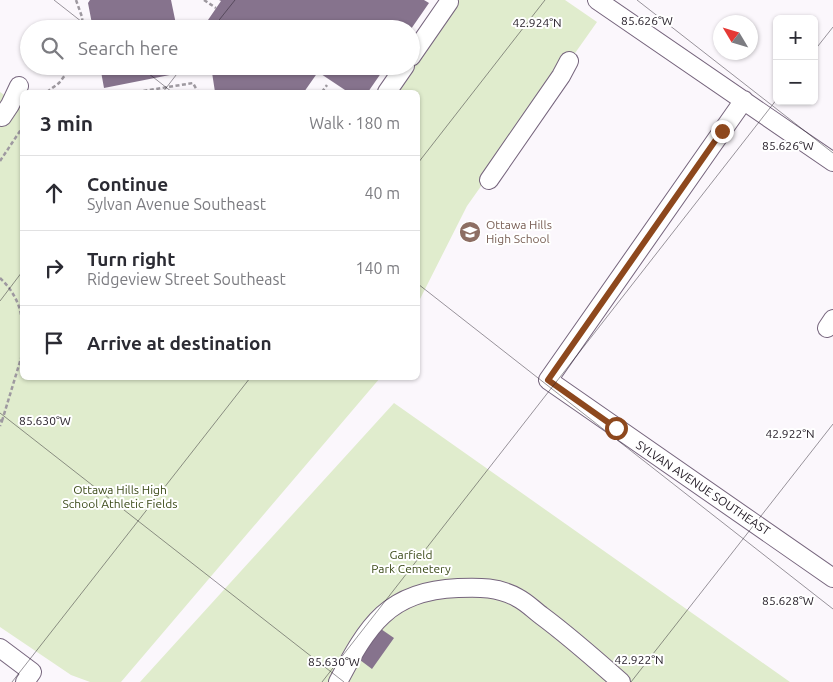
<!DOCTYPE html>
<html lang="en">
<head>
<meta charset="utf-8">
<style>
  :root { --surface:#fff; --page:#f2f2f3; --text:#2b2b33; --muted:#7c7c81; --line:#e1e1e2 }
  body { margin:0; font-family:Ubuntu,sans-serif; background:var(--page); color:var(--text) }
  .controls { position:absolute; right:15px; top:15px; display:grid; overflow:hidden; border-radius:8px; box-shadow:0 1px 4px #0004 }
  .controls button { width:45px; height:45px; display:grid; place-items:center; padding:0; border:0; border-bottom:1px solid var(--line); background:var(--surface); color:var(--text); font:25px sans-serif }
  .compass { position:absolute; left:713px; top:15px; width:45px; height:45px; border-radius:50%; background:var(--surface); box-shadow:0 1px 4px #0004; rotate:308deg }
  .stop { position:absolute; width:15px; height:15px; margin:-11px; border:4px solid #8d481d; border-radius:50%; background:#fff }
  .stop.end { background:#8d481d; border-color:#fff; box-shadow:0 1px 5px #0008 }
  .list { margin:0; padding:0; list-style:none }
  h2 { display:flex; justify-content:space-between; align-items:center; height:65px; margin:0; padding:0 20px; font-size:21px }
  h2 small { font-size:16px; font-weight:400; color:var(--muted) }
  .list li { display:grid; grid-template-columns:32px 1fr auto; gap:15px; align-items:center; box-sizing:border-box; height:75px; padding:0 20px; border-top:1px solid var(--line) }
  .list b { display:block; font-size:19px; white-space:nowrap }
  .list p { margin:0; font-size:16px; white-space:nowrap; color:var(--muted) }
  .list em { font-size:16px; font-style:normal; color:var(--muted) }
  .icon { flex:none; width:28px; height:28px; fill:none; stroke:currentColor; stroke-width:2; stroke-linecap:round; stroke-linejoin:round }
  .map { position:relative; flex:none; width:833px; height:682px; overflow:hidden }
  .search { position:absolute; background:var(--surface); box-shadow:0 1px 4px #0004; left:20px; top:20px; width:400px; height:55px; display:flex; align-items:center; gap:12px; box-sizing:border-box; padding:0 18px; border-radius:28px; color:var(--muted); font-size:19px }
  .panel { position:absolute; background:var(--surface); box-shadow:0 1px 4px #0004; left:20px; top:90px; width:400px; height:290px; border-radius:8px }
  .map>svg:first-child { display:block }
  .green { fill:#e0eccd }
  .building { fill:#86738d }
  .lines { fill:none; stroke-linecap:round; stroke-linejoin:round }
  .minor-casing { stroke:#76657d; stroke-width:20 }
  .path { stroke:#9e99a0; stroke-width:2.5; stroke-dasharray:4 2.5; stroke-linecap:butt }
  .minor { stroke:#fff; stroke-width:18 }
  .route { stroke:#8d481d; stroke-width:6 }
  .ticks { fill:none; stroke:#201923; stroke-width:1; stroke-opacity:0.45 }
  .labels { text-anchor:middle; stroke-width:4; stroke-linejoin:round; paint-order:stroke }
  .education-label { font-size:12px; fill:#785e54; stroke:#fff; text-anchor:start }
  .street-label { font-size:12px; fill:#201923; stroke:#fff }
  .park-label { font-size:12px; fill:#3a4917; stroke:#fff }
  .ticks-label { font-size:12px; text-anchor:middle; fill:#201923; stroke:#fff; stroke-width:4; stroke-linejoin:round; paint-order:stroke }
</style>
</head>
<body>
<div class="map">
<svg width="833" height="682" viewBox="0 0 833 682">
  <rect width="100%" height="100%" fill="#fbf7fc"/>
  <!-- green -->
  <path class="green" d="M456,0H565L597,22L467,206L418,303V92H383Z
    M0,92L22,107V378H380L121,682H90L71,675L0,627Z
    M394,403L790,682H140Z"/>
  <!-- building -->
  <path class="building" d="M90,0H171L177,29H93L88,3Z
    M219,0H424L429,3L411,29H222L208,20L221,1Z
    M100,66H184L185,72L104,88Z
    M211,66H386L368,92H348L318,72L304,92H215Z
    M378,627L394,638L372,669L356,657Z"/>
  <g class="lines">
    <!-- minor casing -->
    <g class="minor-casing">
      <path id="minor" d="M597,0L833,162
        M411,57L449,2
        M387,92L405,66
        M744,100L548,380L833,578
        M0,115L2,117L10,105L19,86
        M489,180L561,76L569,61
        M827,328L833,319
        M0,648L32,672L25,682
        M338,682C368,625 388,591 458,588C479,587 499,587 518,598C526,602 534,610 542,616C569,636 595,659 621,682"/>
    </g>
    <!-- path -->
    <path class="path" d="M76,0L82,17L83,29
      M204,0L216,8
      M47,92L59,83L72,66
      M137,92L193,83L198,92
      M322,92L327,85
      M0,161L22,128
      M0,278C12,289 21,305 22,322
      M0,420L2,421L0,426
      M2,421L22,355"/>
    <!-- minor -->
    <use href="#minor" class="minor"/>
  </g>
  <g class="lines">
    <!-- route -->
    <path class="route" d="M616,428L548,380L722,131"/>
  </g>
  <!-- ticks -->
  <path class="ticks" d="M54,0L91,29M637,0L833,153M212,29L235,0M814,51L833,27M139,66L172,92M163,92L183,66M418,163L545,0M418,284L833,609M0,301L22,272M0,413L344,682M12,682L250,378M322,682L777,99M631,682L833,424"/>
  <!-- icons -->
  <defs>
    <g id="school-disc" transform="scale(1.125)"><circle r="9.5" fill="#8d6e63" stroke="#fff"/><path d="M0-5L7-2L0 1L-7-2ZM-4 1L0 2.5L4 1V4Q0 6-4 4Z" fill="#fff"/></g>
  </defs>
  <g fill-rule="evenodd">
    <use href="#school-disc" x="470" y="232"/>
  </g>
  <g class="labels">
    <!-- education labels -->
    <g class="education-label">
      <text x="486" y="229">Ottawa Hills<tspan x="486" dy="14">High School</tspan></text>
    </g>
    <!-- street labels -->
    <g class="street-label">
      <text transform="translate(703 488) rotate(34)" y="4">SYLVAN AVENUE SOUTHEAST</text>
    </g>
    <!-- park labels -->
    <g class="park-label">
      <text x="120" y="494">Ottawa Hills High<tspan x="120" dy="14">School Athletic Fields</tspan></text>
      <text x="411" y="559">Garfield<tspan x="411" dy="14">Park Cemetery</tspan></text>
    </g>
  </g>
  <g class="ticks-label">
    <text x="647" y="25">85.626°W</text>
    <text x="537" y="27">42.924°N</text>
    <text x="788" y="150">85.626°W</text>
    <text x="45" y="425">85.630°W</text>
    <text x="790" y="438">42.922°N</text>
    <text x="788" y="605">85.628°W</text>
    <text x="639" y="664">42.922°N</text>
    <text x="334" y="666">85.630°W</text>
  </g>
</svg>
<div class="controls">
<button>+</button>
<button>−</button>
</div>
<svg class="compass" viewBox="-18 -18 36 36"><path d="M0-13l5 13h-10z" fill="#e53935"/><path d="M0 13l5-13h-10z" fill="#7c7c81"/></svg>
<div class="stop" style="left:616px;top:428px"></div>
<div class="stop end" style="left:722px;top:131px"></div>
<div class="search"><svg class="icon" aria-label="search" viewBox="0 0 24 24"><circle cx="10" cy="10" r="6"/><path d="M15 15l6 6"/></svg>Search here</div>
<section class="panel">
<h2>3 min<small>Walk · 180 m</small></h2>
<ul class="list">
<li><svg class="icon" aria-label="ahead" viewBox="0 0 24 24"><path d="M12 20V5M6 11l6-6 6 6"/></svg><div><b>Continue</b><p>Sylvan Avenue Southeast</p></div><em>40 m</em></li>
<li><svg class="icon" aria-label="right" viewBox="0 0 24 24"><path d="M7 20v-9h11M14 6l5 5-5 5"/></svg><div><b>Turn right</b><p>Ridgeview Street Southeast</p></div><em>140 m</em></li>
<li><svg class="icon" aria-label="arrive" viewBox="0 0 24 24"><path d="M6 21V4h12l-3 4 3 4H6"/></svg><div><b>Arrive at destination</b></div></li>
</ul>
</section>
</div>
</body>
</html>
